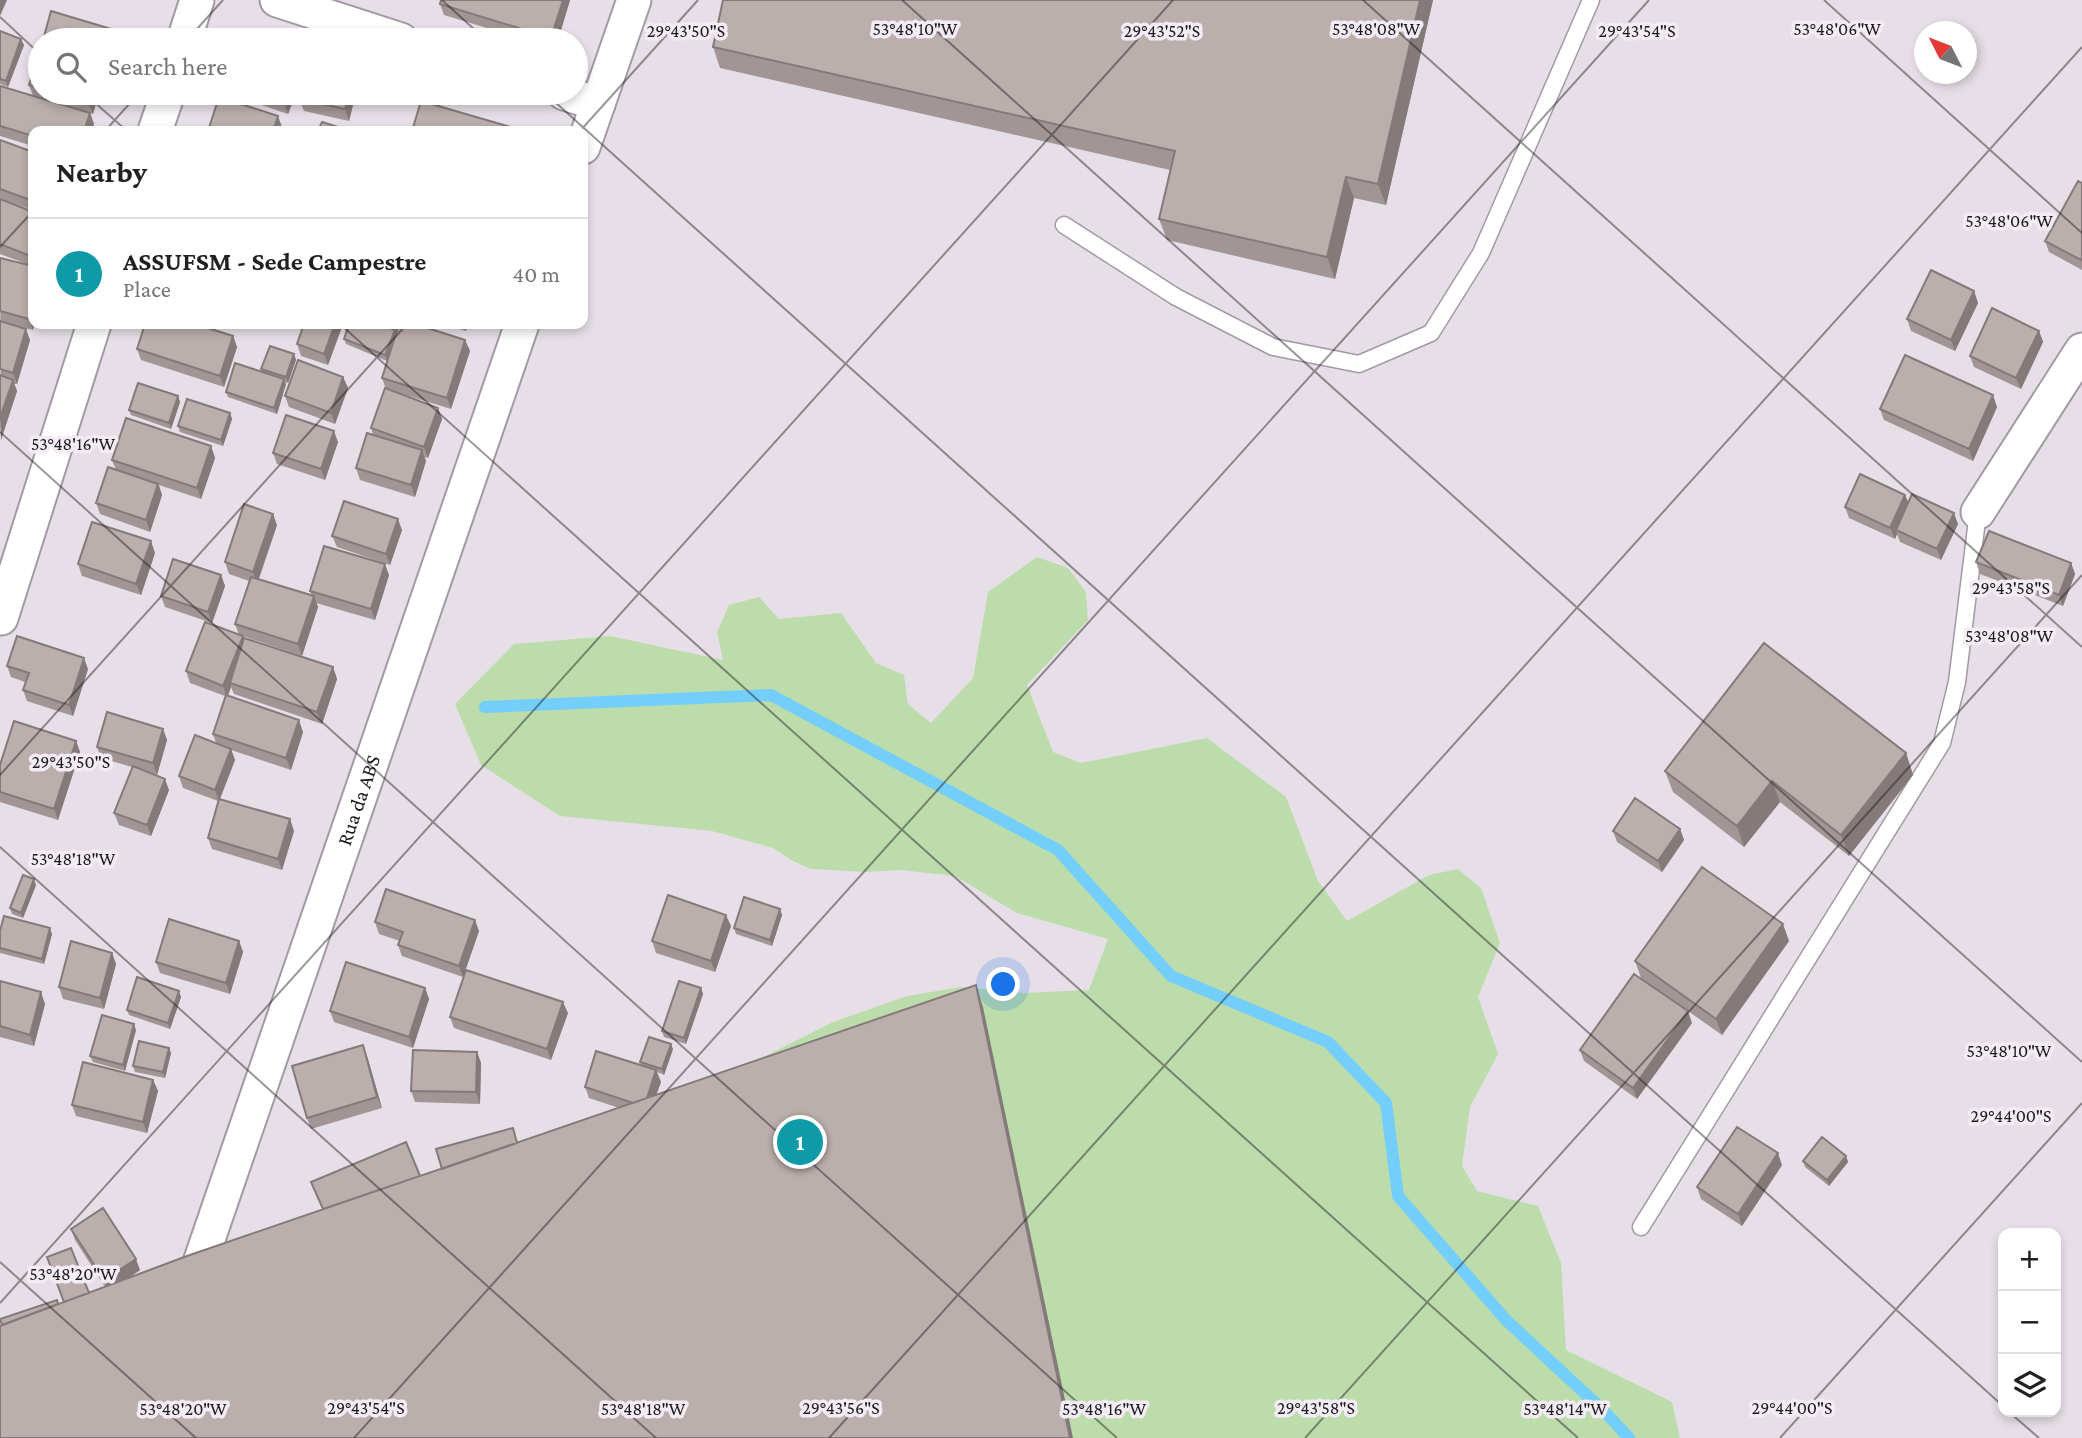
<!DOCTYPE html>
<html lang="en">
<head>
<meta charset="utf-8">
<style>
  :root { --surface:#fff; --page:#f2f2f2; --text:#202124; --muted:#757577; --line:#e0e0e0; --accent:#3a8381 }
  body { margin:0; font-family:"Crimson Pro",serif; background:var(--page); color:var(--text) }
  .controls { position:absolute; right:21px; bottom:21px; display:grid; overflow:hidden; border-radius:14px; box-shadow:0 4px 10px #0003 }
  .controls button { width:63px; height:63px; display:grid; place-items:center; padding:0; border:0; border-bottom:2px solid var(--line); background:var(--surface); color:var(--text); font:35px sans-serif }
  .compass { position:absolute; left:1914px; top:21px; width:63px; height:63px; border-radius:50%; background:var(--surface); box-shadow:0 4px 10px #0003; rotate:312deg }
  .you { position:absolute; left:1004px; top:985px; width:24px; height:24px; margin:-18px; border:5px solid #fff; border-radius:50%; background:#1a73e8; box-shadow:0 0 0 10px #1a73e833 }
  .badge { display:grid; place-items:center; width:46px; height:46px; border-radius:50%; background:var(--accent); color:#fff; font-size:23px; font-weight:700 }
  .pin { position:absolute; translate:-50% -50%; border:4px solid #fff; box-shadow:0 2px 7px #0006 }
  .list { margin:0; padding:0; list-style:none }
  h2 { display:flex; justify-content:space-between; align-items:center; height:91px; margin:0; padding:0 28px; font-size:30px }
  h2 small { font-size:23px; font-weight:400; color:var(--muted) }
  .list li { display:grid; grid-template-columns:46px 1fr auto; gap:21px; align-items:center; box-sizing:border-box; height:112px; padding:0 28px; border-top:2px solid var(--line) }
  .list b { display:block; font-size:26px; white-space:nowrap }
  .list p { margin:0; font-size:23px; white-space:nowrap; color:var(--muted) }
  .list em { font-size:23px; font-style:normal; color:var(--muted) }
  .icon { flex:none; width:38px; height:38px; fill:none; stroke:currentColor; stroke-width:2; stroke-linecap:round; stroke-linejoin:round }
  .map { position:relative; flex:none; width:2082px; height:1438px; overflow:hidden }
  .search { position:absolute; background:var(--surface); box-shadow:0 4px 10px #0003; left:28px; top:28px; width:560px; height:77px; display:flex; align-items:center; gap:18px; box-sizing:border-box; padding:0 24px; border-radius:38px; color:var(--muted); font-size:26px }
  .panel { position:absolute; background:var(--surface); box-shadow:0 4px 10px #0003; left:28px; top:126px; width:560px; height:203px; border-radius:14px }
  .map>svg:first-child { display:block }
  .green { fill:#bddcac }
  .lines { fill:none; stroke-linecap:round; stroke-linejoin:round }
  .stream { stroke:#73cffa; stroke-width:12 }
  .lane-casing { stroke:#a29aa2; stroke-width:19 }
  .street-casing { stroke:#a29aa2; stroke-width:37 }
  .lane { stroke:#fff; stroke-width:16 }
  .street { stroke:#fff; stroke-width:33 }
  .wall { fill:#a19695 }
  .shaded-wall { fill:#837a79 }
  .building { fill:#bbafad; stroke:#837a79; stroke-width:2 }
  .ticks { fill:none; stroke:#1e1b1e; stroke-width:2; stroke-opacity:0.45 }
  .labels { text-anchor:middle; stroke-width:7; stroke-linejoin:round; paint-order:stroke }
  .street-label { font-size:21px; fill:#1e1b1e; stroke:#f4ecf4 }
  .ticks-label { font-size:18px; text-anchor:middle; fill:#1e1b1e; stroke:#f4ecf4; stroke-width:7; stroke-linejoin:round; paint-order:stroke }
</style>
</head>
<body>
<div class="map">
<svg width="2082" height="1438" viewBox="0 0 2082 1438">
  <rect width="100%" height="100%" fill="#e7dfe7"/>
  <!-- green -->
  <path class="green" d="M1037,557L1068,568L1086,592L1088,620L1027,685L1053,752L1081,763L1207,738L1286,797L1318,881L1347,921L1429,875L1458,869L1481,888L1500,943L1478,997L1498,1054L1470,1107L1462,1166L1477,1191L1538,1206L1561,1263L1566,1350L1672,1402L1680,1438H903L724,1077L833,1022L907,996L961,987L1023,993L1089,990L1108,939L1017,913L955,876L900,870L866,872L811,869L793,861L773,848L712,831L560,816L481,765L455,704L514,644L610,636L723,660L717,632L729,605L759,597L779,619L841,613L876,663L904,675L908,704L931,723L973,678L988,592Z"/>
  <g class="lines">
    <!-- stream -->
    <path class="stream" d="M485,707L771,695L1058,850L1171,976L1328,1042L1386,1103L1398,1196L1506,1320L1605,1412L1629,1438"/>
    <!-- lane casing -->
    <g class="lane-casing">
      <path id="lane" d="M1064,225L1176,297L1273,347L1359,364L1431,333L1481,253L1591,0
        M1641,1227L1942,743L1957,682L1978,512"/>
    </g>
    <!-- street casing -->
    <g class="street-casing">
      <g id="street">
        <path d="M277,0L401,40"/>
        <path d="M184,40L197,0"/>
        <path d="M564,93L598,104"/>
        <path d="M155,131L168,93"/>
        <path d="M583,147L634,0"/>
        <path d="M1978,512L2082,350"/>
        <path d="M1,618L94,324"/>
        <path id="s1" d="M195,1277L522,324"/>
      </g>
    </g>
    <!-- lane -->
    <use href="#lane" class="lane"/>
    <!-- street -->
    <use href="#street" class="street"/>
  </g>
  <!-- wall -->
  <path class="wall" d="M441,0H570L558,40H526L444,15L440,4Z
    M723,0H1433L1386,205L1354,198L1335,279L1167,240L1159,219L1170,170L720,68L713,47Z
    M0,31L24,45L8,87L0,84Z
    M40,48V93H99L93,114L90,113L94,124L33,131V146L0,136V86L33,96L29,85Z
    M234,93H296L288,114L235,96Z
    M301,93H356L349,121L304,111L299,99Z
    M0,140L33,152V210L0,199Z
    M2082,183V270L2049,252L2045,241Z
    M0,199L33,212V324H34L33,330L14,325L30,340L17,384H14L17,391L1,440L0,258L27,264L0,254Z
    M1974,291L1978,303L1955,351L1911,331L1907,319Z
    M145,324H205L204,327L233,336L237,347L224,387L141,360L137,349Z
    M304,324H343L328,365L301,356L297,344Z
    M443,324H468L466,331Z
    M395,330L396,333L465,340L470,351L451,409L386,389L382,378L387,361L346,344L344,339Z
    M2039,331L2043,342L2021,389L1974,367L1970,356Z
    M294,354L296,360L288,383L285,382L286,384L277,414L228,397L226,392L262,372L261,369Z
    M343,377L348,388L335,424L289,407L285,396Z
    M178,396L180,402L171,429L131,415L129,410Z
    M1997,407L1973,461L1884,420L1880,409Z
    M438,408L442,419L428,458L424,457L426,461L415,497L360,480L356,468L373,435L371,428Z
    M230,413L232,419L223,446L180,432L178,426Z
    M338,442L325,480L277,464L273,453Z
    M211,446L215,458L201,499L159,485L162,495L150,532L100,514L96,503L116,470L112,460Z
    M1905,495L1908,503L1958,524L1941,560L1900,542L1897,534L1895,539L1849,518L1845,507Z
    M277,525L259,579L312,596L310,591L389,575L375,620L316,603L318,607L302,656L243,636L244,639L333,667L337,679L322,724L234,694L231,687L228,696L303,732L291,770L231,750L235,760L220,799L294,831L282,870L212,849L208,838L218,801L183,788L179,776L216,743L213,734L225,696L190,683L186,671L239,635L235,624L249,581L229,574L225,562Z
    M402,530L390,565L337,547L332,536Z
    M155,553L141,595L82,576L78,564Z
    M1976,562L2071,563L2075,574L2063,606L1980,574Z
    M221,575L225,586L212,623L165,607L161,596Z
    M7,666L88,669L73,716L27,701L23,690L25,682L11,677Z
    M163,729L167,740L157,775L146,771L169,790L151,836L119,825L114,813L132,767L101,758L97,747Z
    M76,741L80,752L58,820L0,802V765Z
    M1906,753L1913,775L1849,856L1780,802L1744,847L1673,792L1665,771Z
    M1680,829L1684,840L1662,872L1617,842L1613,831Z
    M36,885L23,918L12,914L10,908Z
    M780,909L782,915L772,946L736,934L734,928Z
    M375,922L479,931L463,977L402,956L398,945L400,941L379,934Z
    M731,926L715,972L656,953L652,941Z
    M0,931L52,934L44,964L0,953Z
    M239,941L243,952L230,994L160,973L156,962Z
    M1789,941L1722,1035L1641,978L1635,961Z
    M112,953L116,964L104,1009L63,999L59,987Z
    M0,981L45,1004L34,1046L0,1037Z
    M425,988L429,999L413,1048L334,1022L330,1011Z
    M701,988L703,994L686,1044L664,1037L662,1031Z
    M181,997L170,1029L129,1015L127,1010Z
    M983,1007L58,1304L105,1287L75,1240L71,1229L140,1270L128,1278L323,1210L311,1182L420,1176L619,1108L589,1098L585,1087L642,1066L640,1062L673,1049L664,1075L657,1072L661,1082L656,1095Z
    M568,1013L551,1060L454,1028L450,1017Z
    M1692,1023L1637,1099L1584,1061L1580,1050Z
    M136,1030L125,1071L93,1062L90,1056Z
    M169,1048L171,1053L165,1078L135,1072L133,1066Z
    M477,1052L481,1063L480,1104L415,1102L411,1091Z
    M367,1056L382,1108L311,1129L307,1118Z
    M153,1080L158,1091L147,1133L76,1116L72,1105Z
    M1846,1156L1848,1162L1829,1186L1805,1167L1803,1161Z
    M1782,1165L1742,1226L1701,1199L1697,1187Z"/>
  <!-- shaded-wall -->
  <path class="shaded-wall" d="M0,0H7L0,16Z
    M563,0H570L558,40H552L551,38Z
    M1420,0H1433L1386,205L1378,184Z
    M111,29L115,40H107Z
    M21,39L24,45L8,87L6,81Z
    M92,93H99L93,114L88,103Z
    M288,93H296L288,114L284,103Z
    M349,93H356L349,121L345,109Z
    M90,113L94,124L92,131H84Z
    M278,116L282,127L281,131H273Z
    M1346,177L1354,198L1335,279L1327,257Z
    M1974,291L1978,303L1955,351L1951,340Z
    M33,300V324H34L33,330L29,319Z
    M335,324H343L328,365L324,354Z
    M463,324H468L466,331Z
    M26,329L30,340L17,384L13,373Z
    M395,330L397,336L387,361L385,355Z
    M2039,331L2043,342L2021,389L2016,378Z
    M233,336L237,347L224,387L220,376Z
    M465,340L470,351L451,409L447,398Z
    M294,354L296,360L288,383L286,377Z
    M343,377L348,388L335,424L331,413Z
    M284,379L286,384L277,414L274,408Z
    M13,380L17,391L1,440L0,418Z
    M1993,395L1997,407L1973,461L1969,449Z
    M178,396L180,402L171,429L169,423Z
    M438,408L442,419L428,458L424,447Z
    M230,413L232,419L223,446L221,440Z
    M334,431L338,442L325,480L321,469Z
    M211,446L215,458L201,499L197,488Z
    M422,450L426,461L415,497L411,485Z
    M158,484L162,495L150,532L146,520Z
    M1905,495L1910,506L1896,530L1897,534L1895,539L1890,528Z
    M1954,513L1958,524L1941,560L1937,549Z
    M273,514L277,525L257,583L253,572Z
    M398,519L402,530L390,565L386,554Z
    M151,541L155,553L141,595L136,584Z
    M2071,563L2075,574L2063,606L2059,595Z
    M385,564L389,575L375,620L371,609Z
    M221,575L225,586L212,623L208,612Z
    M314,596L318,607L302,656L298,644Z
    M243,636L247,647L230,683L231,687L227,697L223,686Z
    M84,658L88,669L73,716L69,705Z
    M333,667L337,679L322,724L317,712Z
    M299,720L303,732L291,770L286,758Z
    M163,729L167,740L157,775L153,763Z
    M76,741L80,752L58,820L54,809Z
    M231,749L235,760L219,801L215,790Z
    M1906,753L1913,775L1849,856L1841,835Z
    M165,779L169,790L151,836L147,825Z
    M1772,781L1780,802L1744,847L1737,826Z
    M290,819L294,831L282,870L278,859Z
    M1680,829L1684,840L1662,872L1658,861Z
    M34,879L36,885L23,918L21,913Z
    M780,909L782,915L772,946L770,940Z
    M726,915L731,926L715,972L711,961Z
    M475,920L479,931L463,977L459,966Z
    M1783,924L1789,941L1722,1035L1716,1019Z
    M50,928L52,934L44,964L42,959Z
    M239,941L243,952L230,994L226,983Z
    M112,953L116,964L104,1009L100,998Z
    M976,985L983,1007L1073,1438H1070Z
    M425,988L429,999L413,1048L409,1037Z
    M701,988L703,994L686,1044L684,1038Z
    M179,991L181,997L170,1029L168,1023Z
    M41,992L45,1004L34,1046L30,1035Z
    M563,1002L568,1013L551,1060L547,1049Z
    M1688,1011L1692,1023L1637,1099L1633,1088Z
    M134,1024L136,1030L125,1071L123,1065Z
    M671,1044L673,1049L664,1075L662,1069Z
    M363,1045L367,1056L382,1108L377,1097Z
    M169,1048L171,1053L165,1078L163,1072Z
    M477,1052L481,1063L480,1104L476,1092Z
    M656,1070L661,1082L648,1118L644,1106Z
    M153,1080L158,1091L147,1133L143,1122Z
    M1778,1153L1782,1165L1742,1226L1738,1214Z
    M1846,1156L1848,1162L1829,1186L1827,1180Z
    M136,1259L140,1270L108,1292L104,1280Z"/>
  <!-- building -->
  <path class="building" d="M441,0H563L551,38L440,4Z
    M723,0H1420L1378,184L1346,177L1327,257L1159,219L1175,151L713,47Z
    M51,11L111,29L107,40H43Z
    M0,31L21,39L6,81L0,79Z
    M40,48V89L29,85Z
    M0,86L90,113L84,131H33V136L0,126Z
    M54,93H92L88,103Z
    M254,93H288L284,103Z
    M301,93H349L345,109L299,99Z
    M219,97L278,116L273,131H208Z
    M421,101L514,128L513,131H412Z
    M322,122L351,131H318Z
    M0,140L33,152V201L0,189Z
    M2078,181L2082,183V258L2081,260L2045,241Z
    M0,199L33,212V257L0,244Z
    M0,258L33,266V300L29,319L0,311Z
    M1931,270L1974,291L1951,340L1907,319Z
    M1992,308L2039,331L2016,378L1970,356Z
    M0,321L26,329L13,373L0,369Z
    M145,324H195L233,336L220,376L137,349Z
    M304,324H335L324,354L297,344Z
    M349,324H380L395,330L385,355L344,339Z
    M399,324H415L465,340L447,398L382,378Z
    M270,346L294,354L286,377L261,369Z
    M1905,355L1993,395L1969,449L1880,409Z
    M298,360L343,377L331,413L285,396Z
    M235,363L284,379L274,408L226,392Z
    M0,375L13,380L0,418Z
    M138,383L178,396L169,423L129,410Z
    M385,388L438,408L424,447L371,428Z
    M187,399L230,413L221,440L178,426Z
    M286,415L334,431L321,469L273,453Z
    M126,418L211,446L197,488L112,460Z
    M367,433L422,450L411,485L356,468Z
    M108,467L158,484L146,520L96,503Z
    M1860,474L1905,495L1890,528L1845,507Z
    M1912,494L1954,513L1937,549L1896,530Z
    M344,501L398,519L386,554L332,536Z
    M244,504L273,514L253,572L225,562Z
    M92,522L151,541L136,584L78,564Z
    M1989,531L2071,563L2059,595L1976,562Z
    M324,546L385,564L371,609L310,591Z
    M173,559L221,575L208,612L161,596Z
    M251,577L314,596L298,644L235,624Z
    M205,622L243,636L223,686L186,671Z
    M17,636L84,658L69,705L23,690L29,673L7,666Z
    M244,638L333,667L317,712L230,683Z
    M1764,643L1906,753L1841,835L1772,781L1737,826L1665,771Z
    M226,695L299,720L286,758L213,734Z
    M107,712L163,729L153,763L97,747Z
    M14,721L76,741L54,809L0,792V765Z
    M195,735L231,749L215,790L179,776Z
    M133,766L165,779L147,825L114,813Z
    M1635,798L1680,829L1658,861L1613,831Z
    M219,799L290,819L278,859L208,838Z
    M1702,867L1783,924L1716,1019L1635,961Z
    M23,875L34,879L21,913L10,908Z
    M386,889L475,920L459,966L398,945L403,932L375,922Z
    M668,895L726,915L711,961L652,941Z
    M744,897L780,909L770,940L734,928Z
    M4,916L50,928L42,959L0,948V931Z
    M169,919L239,941L226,983L156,962Z
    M71,941L112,953L100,998L59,987Z
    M346,962L425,988L409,1037L330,1011Z
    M466,970L563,1002L547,1049L450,1017Z
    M1634,974L1688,1011L1633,1088L1580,1050Z
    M137,977L179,991L168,1023L127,1010Z
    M0,981L41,992L30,1035L0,1026Z
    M679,981L701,988L684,1038L662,1031Z
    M976,985L1070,1438H0V1326L187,1256Z
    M102,1015L134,1024L123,1065L90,1056Z
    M649,1037L671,1044L662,1069L640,1062Z
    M139,1041L169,1048L163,1072L133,1066Z
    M363,1045L377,1097L307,1118L292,1066Z
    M413,1050L477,1052L476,1092L411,1091Z
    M596,1051L656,1070L647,1098L633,1103L585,1087Z
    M83,1062L153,1080L143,1122L72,1105Z
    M1737,1127L1778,1153L1738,1214L1697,1187Z
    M513,1128L517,1143L442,1169L436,1149Z
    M1822,1137L1846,1156L1827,1180L1803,1161Z
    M406,1142L420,1176L323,1209L311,1182Z
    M103,1208L136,1259L104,1280L71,1229Z
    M71,1248L89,1293L64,1302L47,1257Z
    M57,1300L58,1304L2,1325L0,1319Z"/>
  <!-- ticks -->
  <path class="ticks" d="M442,0L486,40M902,0L2082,1062M1363,0L2082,647M1824,0L2082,233M0,17L40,54M187,40L223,0M84,93L127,131M545,93L2003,1406M105,131L139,93M580,131L698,0M0,247L33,211M340,324L1578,1438M0,432L1117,1438M0,775L407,324M0,847L656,1438M0,1262L196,1438M0,1303L1173,0M2009,1412L2039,1438M354,1438L1649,0M829,1438L2082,47M1305,1438L2082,575M1780,1438L2082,1103"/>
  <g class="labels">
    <!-- street labels -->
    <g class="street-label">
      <text dy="7" stroke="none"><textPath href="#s1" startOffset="504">Rua da ABS</textPath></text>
    </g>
  </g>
  <g class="ticks-label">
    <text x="915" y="35">53°48'10"W</text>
    <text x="1376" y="35">53°48'08"W</text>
    <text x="1837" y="35">53°48'06"W</text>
    <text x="686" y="37">29°43'50"S</text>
    <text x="1162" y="37">29°43'52"S</text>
    <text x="1637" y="37">29°43'54"S</text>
    <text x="2009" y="227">53°48'06"W</text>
    <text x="73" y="450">53°48'16"W</text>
    <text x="2011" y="594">29°43'58"S</text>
    <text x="2009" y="642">53°48'08"W</text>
    <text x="71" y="768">29°43'50"S</text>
    <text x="73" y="865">53°48'18"W</text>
    <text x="2009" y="1057">53°48'10"W</text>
    <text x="2011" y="1122">29°44'00"S</text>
    <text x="73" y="1280">53°48'20"W</text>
    <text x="366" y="1414">29°43'54"S</text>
    <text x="841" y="1414">29°43'56"S</text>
    <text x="1316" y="1414">29°43'58"S</text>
    <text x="1792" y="1414">29°44'00"S</text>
    <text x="183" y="1415">53°48'20"W</text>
    <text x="643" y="1415">53°48'18"W</text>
    <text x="1104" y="1415">53°48'16"W</text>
    <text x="1565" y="1415">53°48'14"W</text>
  </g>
</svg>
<div class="controls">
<button>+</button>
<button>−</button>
<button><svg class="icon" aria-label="layers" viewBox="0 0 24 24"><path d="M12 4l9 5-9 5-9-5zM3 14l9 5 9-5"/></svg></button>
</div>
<svg class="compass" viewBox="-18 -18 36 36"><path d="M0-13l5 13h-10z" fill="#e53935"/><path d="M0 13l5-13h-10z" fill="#757577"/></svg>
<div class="you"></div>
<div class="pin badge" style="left:800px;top:1142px;background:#0f9aa8">1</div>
<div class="search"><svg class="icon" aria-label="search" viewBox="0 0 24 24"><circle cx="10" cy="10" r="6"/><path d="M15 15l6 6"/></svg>Search here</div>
<section class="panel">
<h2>Nearby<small></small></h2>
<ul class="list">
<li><span class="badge" style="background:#0f9aa8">1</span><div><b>ASSUFSM - Sede Campestre</b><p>Place</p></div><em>40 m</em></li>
</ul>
</section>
</div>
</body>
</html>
